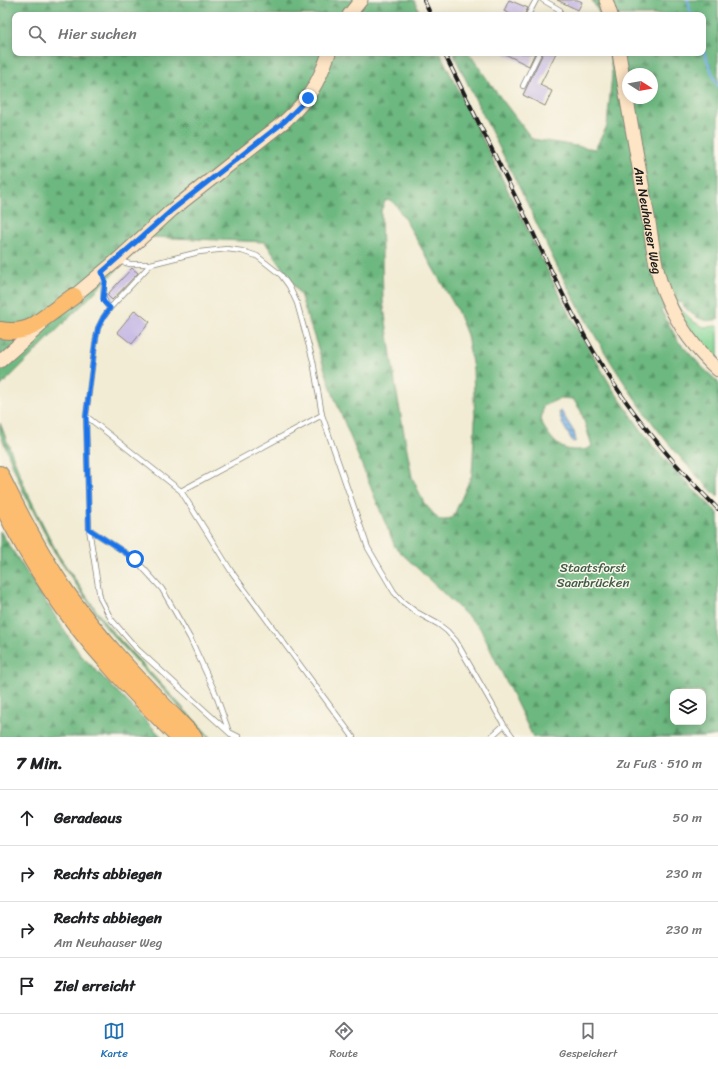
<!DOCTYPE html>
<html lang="de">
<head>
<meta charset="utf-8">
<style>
  :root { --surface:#fff; --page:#f2f2f2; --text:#202124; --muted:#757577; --line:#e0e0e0; --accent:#1f6fb2 }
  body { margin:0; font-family:Sriracha,sans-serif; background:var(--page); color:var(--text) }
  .controls { position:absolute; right:12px; bottom:12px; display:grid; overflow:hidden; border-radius:8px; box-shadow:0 2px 10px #0003 }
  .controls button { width:36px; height:36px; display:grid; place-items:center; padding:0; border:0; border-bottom:1px solid var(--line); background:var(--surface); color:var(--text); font:20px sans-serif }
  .compass { position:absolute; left:622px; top:68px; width:36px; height:36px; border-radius:50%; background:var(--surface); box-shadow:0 2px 10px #0003; rotate:101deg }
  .stop { position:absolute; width:12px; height:12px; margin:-9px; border:3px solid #1a73e8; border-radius:50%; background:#fff }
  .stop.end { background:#1a73e8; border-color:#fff; box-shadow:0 1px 4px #0008 }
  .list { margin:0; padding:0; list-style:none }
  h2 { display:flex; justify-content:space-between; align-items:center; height:52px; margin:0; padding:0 16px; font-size:17px }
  h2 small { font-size:13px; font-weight:400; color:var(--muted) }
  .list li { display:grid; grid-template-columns:26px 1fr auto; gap:12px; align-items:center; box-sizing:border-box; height:56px; padding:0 16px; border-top:1px solid var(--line) }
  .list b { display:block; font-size:15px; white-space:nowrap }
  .list p { margin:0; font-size:13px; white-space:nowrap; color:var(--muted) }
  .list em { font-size:13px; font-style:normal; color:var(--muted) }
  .icon { flex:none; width:22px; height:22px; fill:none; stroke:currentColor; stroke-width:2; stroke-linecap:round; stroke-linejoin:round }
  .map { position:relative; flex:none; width:718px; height:737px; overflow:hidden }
  .search { position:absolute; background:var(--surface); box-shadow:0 2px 10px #0003; left:12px; right:12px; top:12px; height:44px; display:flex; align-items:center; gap:10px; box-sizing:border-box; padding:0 14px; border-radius:8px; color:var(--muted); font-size:15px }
  .sheet { height:276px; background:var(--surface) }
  nav { display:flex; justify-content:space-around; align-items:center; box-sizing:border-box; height:56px; border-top:1px solid var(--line); background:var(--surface); font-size:11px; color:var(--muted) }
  nav a { display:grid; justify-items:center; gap:2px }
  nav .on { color:var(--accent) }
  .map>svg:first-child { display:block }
  .green { fill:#87d797; stroke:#527a5a }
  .forest { fill:url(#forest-firs); stroke:#446a4e; fill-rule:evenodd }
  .water { fill:url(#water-rules); stroke:#476680 }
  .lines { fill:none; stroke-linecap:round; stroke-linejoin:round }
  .stream { stroke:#72afe4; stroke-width:2.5 }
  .building { fill:#c6b8e5 }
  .lane-casing { stroke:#878478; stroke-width:6 }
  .secondary-casing { stroke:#878478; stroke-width:15 }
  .highway-casing { stroke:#878478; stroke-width:18 }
  .lane { stroke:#fff; stroke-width:4.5 }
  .secondary { stroke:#fee5c5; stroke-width:13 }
  .highway { stroke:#fcbd6f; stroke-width:16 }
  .rail-casing { stroke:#1c1c1c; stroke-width:4 }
  .rail { stroke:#fbf7ec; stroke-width:2.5; stroke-dasharray:8; stroke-linecap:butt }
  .route { stroke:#1a73e8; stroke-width:5 }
  .labels { text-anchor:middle; stroke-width:3; stroke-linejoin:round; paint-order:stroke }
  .street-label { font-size:13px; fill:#1c1c1c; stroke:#fbf7ec }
  .park-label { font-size:13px; fill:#415d47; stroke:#fbf7ec }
</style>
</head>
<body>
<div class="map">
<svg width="718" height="737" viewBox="0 0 718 737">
  <defs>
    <pattern id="forest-firs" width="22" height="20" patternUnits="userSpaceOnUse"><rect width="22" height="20" fill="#6db880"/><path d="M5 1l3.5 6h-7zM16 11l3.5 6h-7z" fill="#599568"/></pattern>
    <pattern id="water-rules" width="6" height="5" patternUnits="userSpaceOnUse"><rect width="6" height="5" fill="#72afe4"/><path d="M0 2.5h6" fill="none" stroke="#5d8eb8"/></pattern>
  </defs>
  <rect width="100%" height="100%" fill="#fbf7ec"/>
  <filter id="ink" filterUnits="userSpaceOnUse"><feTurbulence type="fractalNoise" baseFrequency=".025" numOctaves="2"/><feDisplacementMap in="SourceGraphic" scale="8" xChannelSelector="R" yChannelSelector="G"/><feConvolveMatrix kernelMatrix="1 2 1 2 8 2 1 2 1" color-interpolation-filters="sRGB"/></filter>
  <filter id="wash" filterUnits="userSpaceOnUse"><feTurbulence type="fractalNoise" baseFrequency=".012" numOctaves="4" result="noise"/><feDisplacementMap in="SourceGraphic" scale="16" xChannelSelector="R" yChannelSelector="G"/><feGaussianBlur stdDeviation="0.9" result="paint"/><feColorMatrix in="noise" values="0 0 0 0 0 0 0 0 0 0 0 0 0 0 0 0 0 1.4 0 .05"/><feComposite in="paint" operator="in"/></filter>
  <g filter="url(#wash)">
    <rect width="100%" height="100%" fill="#f2ecd4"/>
    <!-- green -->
    <path class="green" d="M675,304L694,322L704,327L718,326V361C700,344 687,326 675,304Z"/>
    <!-- forest -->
    <path class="forest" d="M0,0H414L421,15H15V53H440L567,310L612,388L654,448L692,488L718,513V735L704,737H533L480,628L395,547L333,394L300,294L265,242L150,237L0,387ZM390,200L396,205L407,223L456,308L467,335L473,369L475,423L472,475L453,517L446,520H439L424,503L412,477L396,389L383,301L381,211L385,201ZM561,398L573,399L581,411L592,446C587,450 583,450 577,450C557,451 551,437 541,423L543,406ZM673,692H703V722H673Z
      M592,0H718V319C702,325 690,313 680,302L661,310L678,341L703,368L718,382V497C657,439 612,368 572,295C556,266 542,235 528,205C503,154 477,104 453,53H469L494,89L532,139L595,149L607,126L612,75L610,53H703V15H600ZM628,74H652V98H628Z
      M0,423L26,490L58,555L108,627L210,737H207L106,628L56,555L23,491L0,433Z
      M0,531L79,653L162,737H0Z"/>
    <!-- water -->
    <path class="water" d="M561,411L574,432L576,441L573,442L562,423L559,412Z"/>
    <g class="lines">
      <!-- stream -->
      <path class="stream" d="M688,0L691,15
        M703,50L718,87"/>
    </g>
    <g id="blocks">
      <!-- building -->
      <path class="building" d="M509,0L528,8L524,15H512L504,11Z
        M557,0H578L582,2L578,10Z
        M503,53H535L529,66Z
        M543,53H556L540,85L552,91L545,106L523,95Z
        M132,268L138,273L112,300L107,295Z
        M135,310L150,322L132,344L117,332Z"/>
    </g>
  </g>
  <g filter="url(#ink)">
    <use href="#blocks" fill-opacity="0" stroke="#878478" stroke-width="1"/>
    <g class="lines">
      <!-- lane casing -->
      <g class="lane-casing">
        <path id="lane" d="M543,0L560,10L558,15
          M528,15L536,0
          M523,86L539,53
          M118,261L130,264H151L199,252L227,249L242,251L257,256L281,275L289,286L297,303L313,361L322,415L368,548L394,592L403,602L416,612L438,624L447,631L456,641L504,725L513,737
          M151,264L110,308L103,318L98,328L95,344L86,416L89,529L100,598L111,619L137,649L234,737
          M103,274C107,289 98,297 110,308
          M86,416L181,491L231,571L353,737
          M181,491L322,415
          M89,529L135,559L162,589L190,638L215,692L229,732L239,737
          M491,737L504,725"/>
      </g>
      <!-- secondary casing -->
      <g class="secondary-casing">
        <g id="secondary">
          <path d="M606,0L611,15"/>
          <path d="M349,15L361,0"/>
          <path id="s1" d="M619,53C628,108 638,162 648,217C653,244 655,274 667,299C679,327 696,350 718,370"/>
          <path d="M67,302L116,261L172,210L285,121C309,99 318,84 329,53"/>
          <path d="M0,361L40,326"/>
        </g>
      </g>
      <!-- highway casing -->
      <g class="highway-casing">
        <path id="highway" d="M0,330C12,332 22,332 33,326L74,296
          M0,474C20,515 41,556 67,593C104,646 150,691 194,737
          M0,501C28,558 63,613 105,660C128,687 153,712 178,737"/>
      </g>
      <!-- lane -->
      <use href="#lane" class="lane"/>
      <!-- secondary -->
      <use href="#secondary" class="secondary"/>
      <!-- highway -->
      <use href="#highway" class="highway"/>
      <!-- rail casing -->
      <g class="rail-casing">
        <path id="rail" d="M424,0L431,15
          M444,53C471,108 499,163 526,218C553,274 579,332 614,384C644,429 679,470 718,509"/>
      </g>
      <!-- rail -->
      <use href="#rail" class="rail"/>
    </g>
  </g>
  <g class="lines" filter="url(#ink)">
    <!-- route -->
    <path class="route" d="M135,559L89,529L86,416L95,344L98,328L103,318L110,308L104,302L103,299L105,281L102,272L172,210L285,121L308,98"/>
  </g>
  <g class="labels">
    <!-- street labels -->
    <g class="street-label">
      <text dy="5" stroke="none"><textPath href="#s1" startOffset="170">Am Neuhauser Weg</textPath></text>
    </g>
    <!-- park labels -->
    <g class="park-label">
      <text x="593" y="572">Staatsforst<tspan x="593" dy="15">Saarbrücken</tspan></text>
    </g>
  </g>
</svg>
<div class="controls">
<button><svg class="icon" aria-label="layers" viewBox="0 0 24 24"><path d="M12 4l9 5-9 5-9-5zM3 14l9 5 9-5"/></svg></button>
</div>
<svg class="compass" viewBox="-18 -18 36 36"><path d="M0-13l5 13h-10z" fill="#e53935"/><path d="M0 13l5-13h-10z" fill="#757577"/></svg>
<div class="stop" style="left:135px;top:559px"></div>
<div class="stop end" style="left:308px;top:98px"></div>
<div class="search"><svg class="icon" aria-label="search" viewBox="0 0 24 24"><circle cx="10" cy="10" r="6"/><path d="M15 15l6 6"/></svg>Hier suchen</div>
</div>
<section class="sheet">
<h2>7 Min.<small>Zu Fuß · 510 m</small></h2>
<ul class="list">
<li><svg class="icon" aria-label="ahead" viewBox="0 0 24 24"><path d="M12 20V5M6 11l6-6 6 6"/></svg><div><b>Geradeaus</b></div><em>50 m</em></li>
<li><svg class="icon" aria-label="right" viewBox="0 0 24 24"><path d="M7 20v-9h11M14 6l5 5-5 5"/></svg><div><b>Rechts abbiegen</b></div><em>230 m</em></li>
<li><svg class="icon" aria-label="right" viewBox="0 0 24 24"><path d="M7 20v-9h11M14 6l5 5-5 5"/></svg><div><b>Rechts abbiegen</b><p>Am Neuhauser Weg</p></div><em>230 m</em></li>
<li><svg class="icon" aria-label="arrive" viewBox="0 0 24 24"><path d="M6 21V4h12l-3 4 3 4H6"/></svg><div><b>Ziel erreicht</b></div></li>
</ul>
</section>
<nav>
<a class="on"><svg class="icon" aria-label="map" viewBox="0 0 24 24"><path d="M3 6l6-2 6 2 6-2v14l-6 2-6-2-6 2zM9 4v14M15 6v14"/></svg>Karte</a>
<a><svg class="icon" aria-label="directions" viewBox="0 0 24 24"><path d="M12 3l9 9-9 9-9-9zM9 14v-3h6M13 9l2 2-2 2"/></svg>Route</a>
<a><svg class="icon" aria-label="saved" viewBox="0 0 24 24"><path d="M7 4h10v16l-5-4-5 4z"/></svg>Gespeichert</a>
</nav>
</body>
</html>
